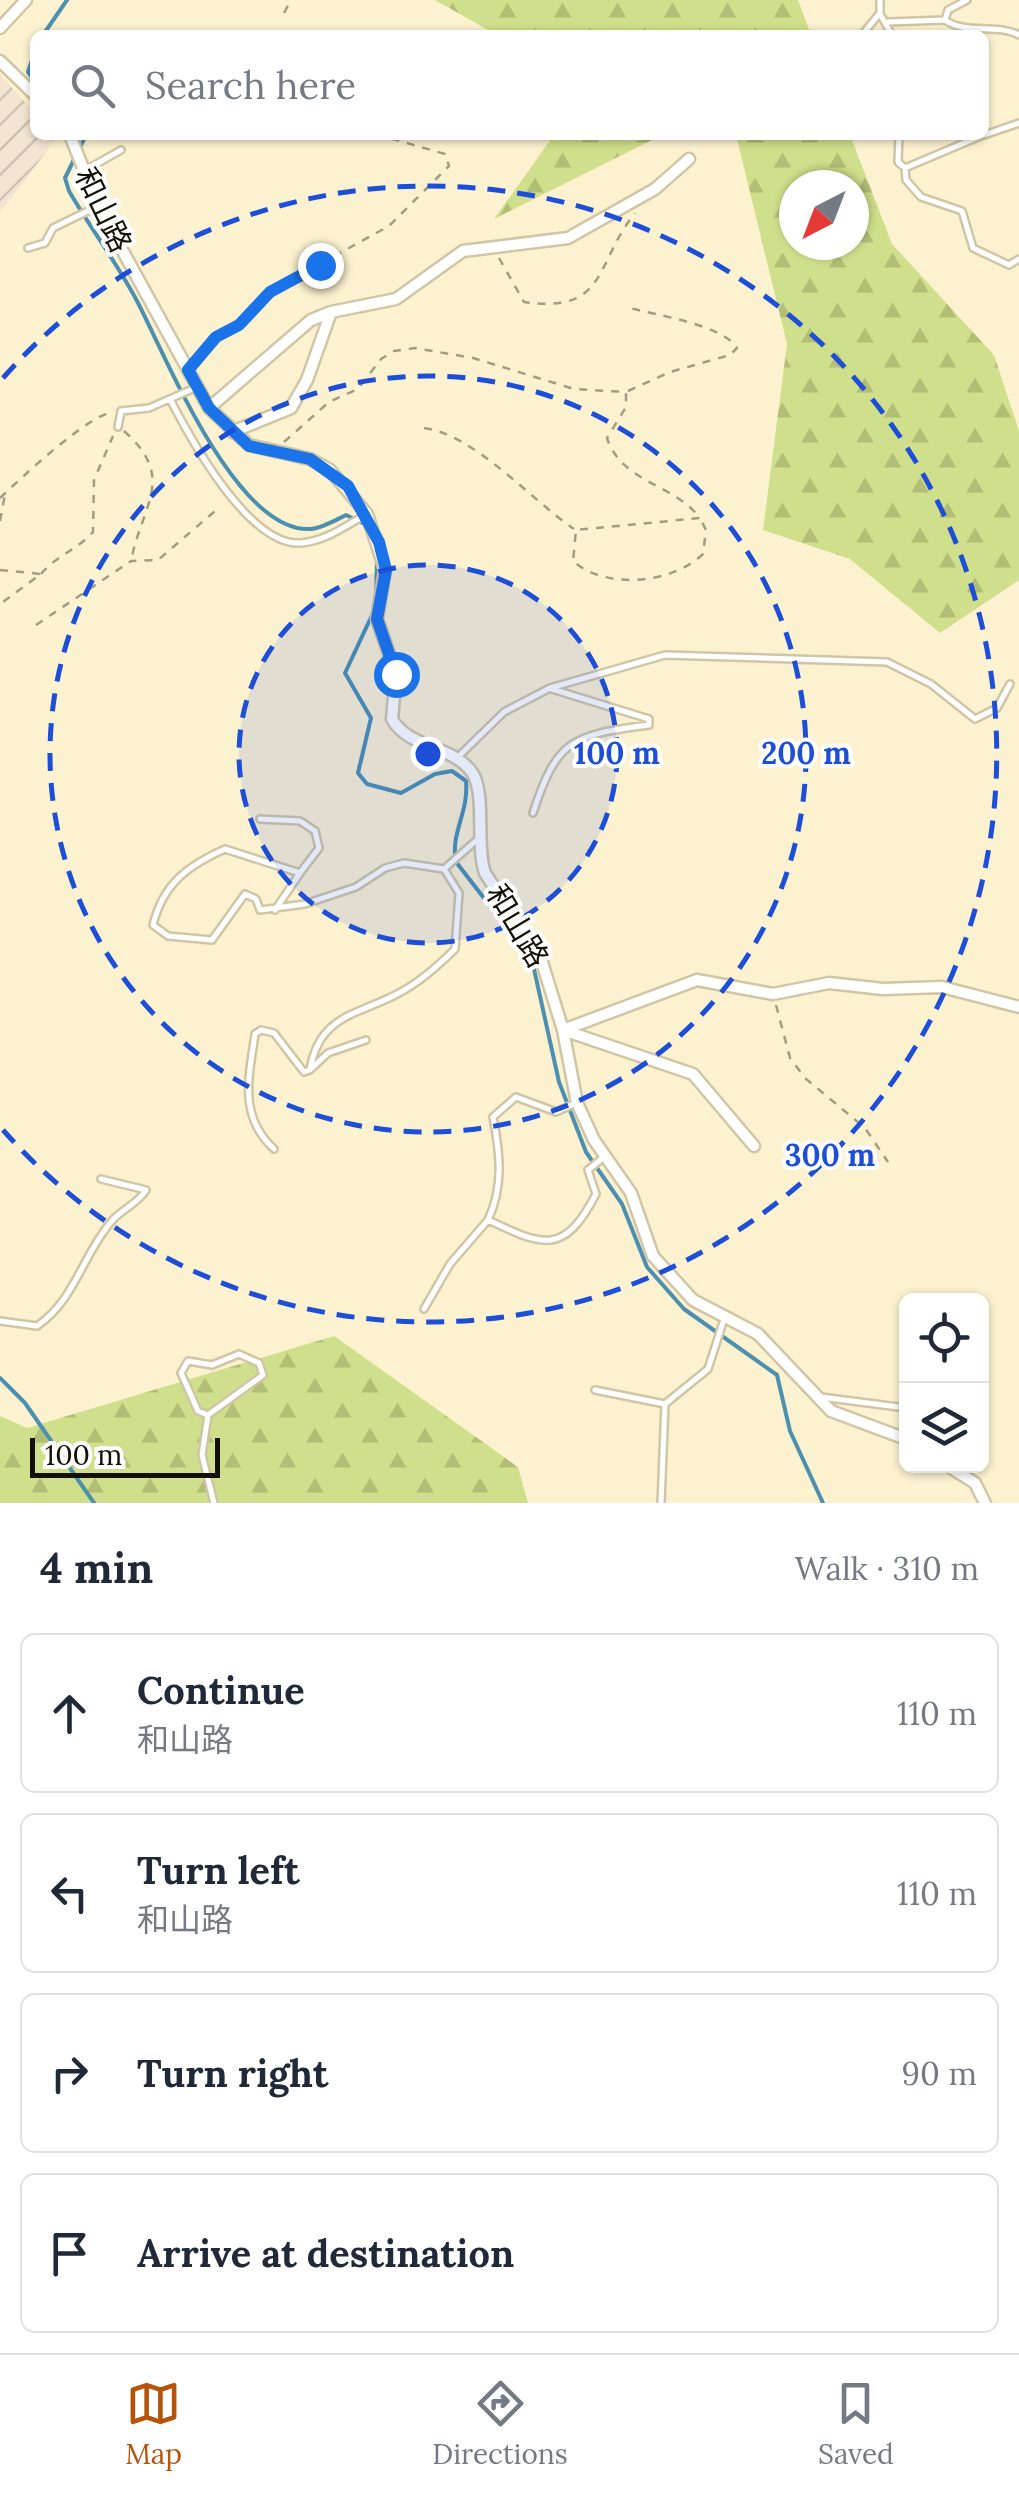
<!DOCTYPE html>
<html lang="en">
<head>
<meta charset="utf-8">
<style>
  :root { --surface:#fff; --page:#f2f2f3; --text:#1f2937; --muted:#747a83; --line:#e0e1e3; --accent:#b45309 }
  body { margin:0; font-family:Lora,"Noto Sans TC",serif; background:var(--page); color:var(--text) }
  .controls { position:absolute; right:30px; bottom:30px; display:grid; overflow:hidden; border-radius:15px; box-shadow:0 2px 8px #0004 }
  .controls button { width:90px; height:90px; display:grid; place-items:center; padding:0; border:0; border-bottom:2px solid var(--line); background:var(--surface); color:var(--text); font:50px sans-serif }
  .compass { position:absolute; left:779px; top:170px; width:90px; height:90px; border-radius:50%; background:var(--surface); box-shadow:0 2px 8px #0004; rotate:222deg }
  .scale { position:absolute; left:30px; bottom:25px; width:190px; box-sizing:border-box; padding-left:10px; border:5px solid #141005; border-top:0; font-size:28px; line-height:35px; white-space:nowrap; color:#141005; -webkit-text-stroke:8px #fff; paint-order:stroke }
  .stop { position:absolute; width:30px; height:30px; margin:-22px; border:8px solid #1a73e8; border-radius:50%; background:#fff }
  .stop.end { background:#1a73e8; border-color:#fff; box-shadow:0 2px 10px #0008 }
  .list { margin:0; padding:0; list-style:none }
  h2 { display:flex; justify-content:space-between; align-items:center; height:130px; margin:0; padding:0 40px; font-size:42px }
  h2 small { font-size:32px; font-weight:400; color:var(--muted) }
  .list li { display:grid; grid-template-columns:65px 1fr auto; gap:30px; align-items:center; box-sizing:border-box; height:160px; margin:0 20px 20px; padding:0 20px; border:2px solid var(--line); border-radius:15px }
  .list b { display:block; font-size:38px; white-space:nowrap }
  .list p { margin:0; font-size:32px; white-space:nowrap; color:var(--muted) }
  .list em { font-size:32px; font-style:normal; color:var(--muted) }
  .icon { flex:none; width:55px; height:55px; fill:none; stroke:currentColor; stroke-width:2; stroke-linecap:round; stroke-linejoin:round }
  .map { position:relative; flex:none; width:1019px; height:1503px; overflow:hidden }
  .search { position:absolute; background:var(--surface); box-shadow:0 2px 8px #0004; left:30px; right:30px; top:30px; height:110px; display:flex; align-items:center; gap:25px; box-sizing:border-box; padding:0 35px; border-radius:15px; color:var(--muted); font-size:38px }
  .sheet { height:850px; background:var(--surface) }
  nav { display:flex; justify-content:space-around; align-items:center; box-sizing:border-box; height:140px; border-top:2px solid var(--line); background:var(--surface); font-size:28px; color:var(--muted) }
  nav a { display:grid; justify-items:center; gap:5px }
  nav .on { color:var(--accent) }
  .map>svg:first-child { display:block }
  .industrial { fill:url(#industrial-furrows) }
  .forest { fill:url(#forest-firs); fill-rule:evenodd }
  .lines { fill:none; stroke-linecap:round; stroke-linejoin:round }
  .stream { stroke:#4b90b1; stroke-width:4 }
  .lane-casing { stroke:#d0c6a5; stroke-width:10 }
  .street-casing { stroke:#d0c6a5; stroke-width:15 }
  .path { stroke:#a39c83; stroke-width:2.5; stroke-dasharray:8 8; stroke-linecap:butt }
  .lane { stroke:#fff; stroke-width:5 }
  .street { stroke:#fff; stroke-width:10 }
  .route { stroke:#1a73e8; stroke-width:12 }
  .ring { fill:none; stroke:#1d4ed8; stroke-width:5; stroke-dasharray:18 12 }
  .labels { text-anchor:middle; stroke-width:8; stroke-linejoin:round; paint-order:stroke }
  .street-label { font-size:30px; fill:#141005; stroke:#fff }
  .centre { fill:#1d4ed8; stroke:#fff; stroke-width:5 }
  .ring-label { font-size:30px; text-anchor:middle; font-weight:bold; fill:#1d4ed8; stroke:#fff; stroke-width:8; stroke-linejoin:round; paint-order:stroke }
</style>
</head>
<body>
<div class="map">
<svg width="1019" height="1503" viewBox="0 0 1019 1503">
  <defs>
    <pattern id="industrial-furrows" width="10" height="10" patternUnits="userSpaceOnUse" patternTransform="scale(2.5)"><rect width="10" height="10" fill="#f4e5d2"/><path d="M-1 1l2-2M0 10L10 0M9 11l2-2" fill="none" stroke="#d0c3b3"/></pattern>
    <pattern id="forest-firs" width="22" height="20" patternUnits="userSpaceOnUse" patternTransform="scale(2.5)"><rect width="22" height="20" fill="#d0df8b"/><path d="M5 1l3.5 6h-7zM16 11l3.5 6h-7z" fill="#b2be76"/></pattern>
  </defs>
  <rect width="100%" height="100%" fill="#fcf2d0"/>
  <!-- industrial -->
  <path class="industrial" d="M0,75L35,113V135L57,137L0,213Z"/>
  <!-- forest -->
  <path class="forest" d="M435,0H798L811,35H497Z
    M554,135H662L494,219Z
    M736,135H850L892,244L994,355L1019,431V580L940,633L850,559L763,530L787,344ZM854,185V245H794V185Z
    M334,1336L518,1467L528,1503H0V1416L27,1428Z"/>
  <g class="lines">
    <!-- stream -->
    <path class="stream" d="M43,35L67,0
      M35,51L28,72L35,81
      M86,135L65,178L69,191C91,229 117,263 137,301C166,356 236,534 311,529C322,528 336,520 346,515L367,525
      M376,599L377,558
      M373,613L345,673L371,718L358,773L367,784L401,793L435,774L452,771L466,781C469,813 450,833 456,862L532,960L559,1082L586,1152L622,1204L647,1267L684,1309L777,1375L790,1431L823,1503
      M0,1378L25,1403L94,1503"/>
    <!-- lane casing -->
    <g class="lane-casing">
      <path id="lane" d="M880,0V14L892,35
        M945,20C966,35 996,23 1019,35
        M888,22L945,20L948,10L967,0
        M862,35L879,14
        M899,135L898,162L905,168L983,135
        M984,135L1019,123
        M905,168L906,180L921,197L962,211L973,248L1009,265L1019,259
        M84,171L121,150
        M28,248L45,243L53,228L98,206
        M170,399C190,438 249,547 301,543C325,541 344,527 365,515
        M118,427L121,411L149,408L197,387
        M457,758L504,712L550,688L665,655L887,662L931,684L975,719L997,708L1010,684
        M533,813C557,739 572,735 649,725V719L552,689
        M260,819L300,821L315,831L319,848L300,873L225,849C187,866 163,884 153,925L168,936L212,940L245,894L256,899L260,910L305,904L356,887L385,868L404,863L444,869L459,893L455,949C439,965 420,982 399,993C359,1015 319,1014 310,1070L304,1072L274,1033L261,1030L255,1034C249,1077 238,1116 274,1149
        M444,869L479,838
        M275,910L300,873
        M312,1068L328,1053L366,1040
        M488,1220C504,1186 500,1153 493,1117L516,1097L556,1112L576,1103
        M424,1309L450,1264L488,1220C543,1246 564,1256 596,1194L588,1170L604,1157
        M0,1321L37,1326C75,1300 82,1256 111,1222C121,1209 137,1205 146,1190L101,1179
        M595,1390L665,1404L661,1503
        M821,1397L906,1408
        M665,1404L708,1369L725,1316
        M208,1415L198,1411L181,1373L188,1361L212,1365L239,1354L259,1363L263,1375L208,1415L202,1455L214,1503"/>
    </g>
    <!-- street casing -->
    <g class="street-casing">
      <path id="street" d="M0,28L26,0
        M0,61L35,95
        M70,135L98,206L209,408L249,445L310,459L330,470L367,514L385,570L377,619L396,674L392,719C408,748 451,745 471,771C487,791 475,845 485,873L541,959L563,1030L577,1103L594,1140L631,1193L653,1256L693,1300L758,1334L831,1411L906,1439
        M209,408L311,320L331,312
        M232,432L291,408L307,380L331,312L396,299L463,251L568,238L655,189L689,159
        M754,1146L693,1074L563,1030L697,980L773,994L829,983L883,989L942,987L1019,1007
        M948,1466L975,1483L985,1503"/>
    </g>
    <!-- path -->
    <path class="path" d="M284,13L291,0
      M499,258L524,302C608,314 594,264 635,213
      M196,361L216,337L239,325L269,292L389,226L449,166L445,154L379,135
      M628,391L670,372L730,355L737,348C723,325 656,315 630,308
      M424,428C475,435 530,499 574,529
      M124,431C177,478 142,504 131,561
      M284,442L329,402L358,389L381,359L394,351L415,348L473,358L574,389L626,392V407L607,438C622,483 673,483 700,518L576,530L573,561C605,590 672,584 703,554L706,530L700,518
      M0,498C20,479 90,413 114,412
      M0,521L5,494
      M0,570L41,574L0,604
      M41,574C57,555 77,550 93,532L94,480L113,436
      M36,625L131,561L158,560L215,511
      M776,1005L790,1058L805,1078L865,1128L888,1162"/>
    <!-- lane -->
    <use href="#lane" class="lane"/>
    <!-- street -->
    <use href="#street" class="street"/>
  </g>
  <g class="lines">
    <!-- route -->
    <path class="route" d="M320,265L270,292L239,325L216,337L188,370L209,408L249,446L310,459L348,486L379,542L386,570L377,619L396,674"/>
  </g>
  <!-- distance rings -->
  <circle cx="428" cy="754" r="189" fill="#1d4ed8" fill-opacity=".12"/>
  <g class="ring">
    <circle cx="428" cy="754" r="189"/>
    <circle cx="428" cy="754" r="378"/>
    <path d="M3 378A568 568 0 1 1 3 1130"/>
  </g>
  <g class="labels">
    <!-- street labels -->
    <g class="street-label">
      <text transform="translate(103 210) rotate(64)" y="10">和山路</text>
      <text transform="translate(517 926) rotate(59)" y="10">和山路</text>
    </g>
  </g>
  <circle cx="428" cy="754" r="15" class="centre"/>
  <g class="ring-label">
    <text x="617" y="764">100 m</text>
    <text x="806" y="764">200 m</text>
    <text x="830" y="1166">300 m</text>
  </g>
</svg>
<div class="controls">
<button><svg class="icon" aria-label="locate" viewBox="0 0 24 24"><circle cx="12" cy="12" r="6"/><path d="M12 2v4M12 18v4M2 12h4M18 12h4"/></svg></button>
<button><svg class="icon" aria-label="layers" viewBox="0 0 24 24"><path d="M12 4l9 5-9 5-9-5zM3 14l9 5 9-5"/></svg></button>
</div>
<svg class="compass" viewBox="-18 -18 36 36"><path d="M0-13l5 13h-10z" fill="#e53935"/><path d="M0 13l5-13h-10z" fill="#747a83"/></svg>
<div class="scale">100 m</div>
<div class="stop" style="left:396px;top:674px"></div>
<div class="stop end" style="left:320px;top:265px"></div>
<div class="search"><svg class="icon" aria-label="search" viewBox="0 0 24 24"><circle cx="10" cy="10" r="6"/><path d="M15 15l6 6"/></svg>Search here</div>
</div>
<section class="sheet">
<h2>4 min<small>Walk · 310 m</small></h2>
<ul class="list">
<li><svg class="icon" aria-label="ahead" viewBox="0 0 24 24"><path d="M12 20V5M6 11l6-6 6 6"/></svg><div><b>Continue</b><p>和山路</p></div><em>110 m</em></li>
<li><svg class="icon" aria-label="left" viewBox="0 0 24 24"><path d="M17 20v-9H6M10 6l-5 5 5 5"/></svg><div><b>Turn left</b><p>和山路</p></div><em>110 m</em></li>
<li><svg class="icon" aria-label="right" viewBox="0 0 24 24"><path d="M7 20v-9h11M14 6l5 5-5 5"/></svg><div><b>Turn right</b></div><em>90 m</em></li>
<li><svg class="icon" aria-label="arrive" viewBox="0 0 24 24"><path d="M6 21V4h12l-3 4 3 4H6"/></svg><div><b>Arrive at destination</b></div></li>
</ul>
</section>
<nav>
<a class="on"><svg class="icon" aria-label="map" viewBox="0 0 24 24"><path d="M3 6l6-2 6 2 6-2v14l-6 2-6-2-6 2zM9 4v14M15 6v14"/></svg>Map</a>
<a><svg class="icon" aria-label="directions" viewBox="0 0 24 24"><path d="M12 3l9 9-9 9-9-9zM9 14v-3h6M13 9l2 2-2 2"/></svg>Directions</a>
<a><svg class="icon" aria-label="saved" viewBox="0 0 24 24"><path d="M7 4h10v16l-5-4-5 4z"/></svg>Saved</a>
</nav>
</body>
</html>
